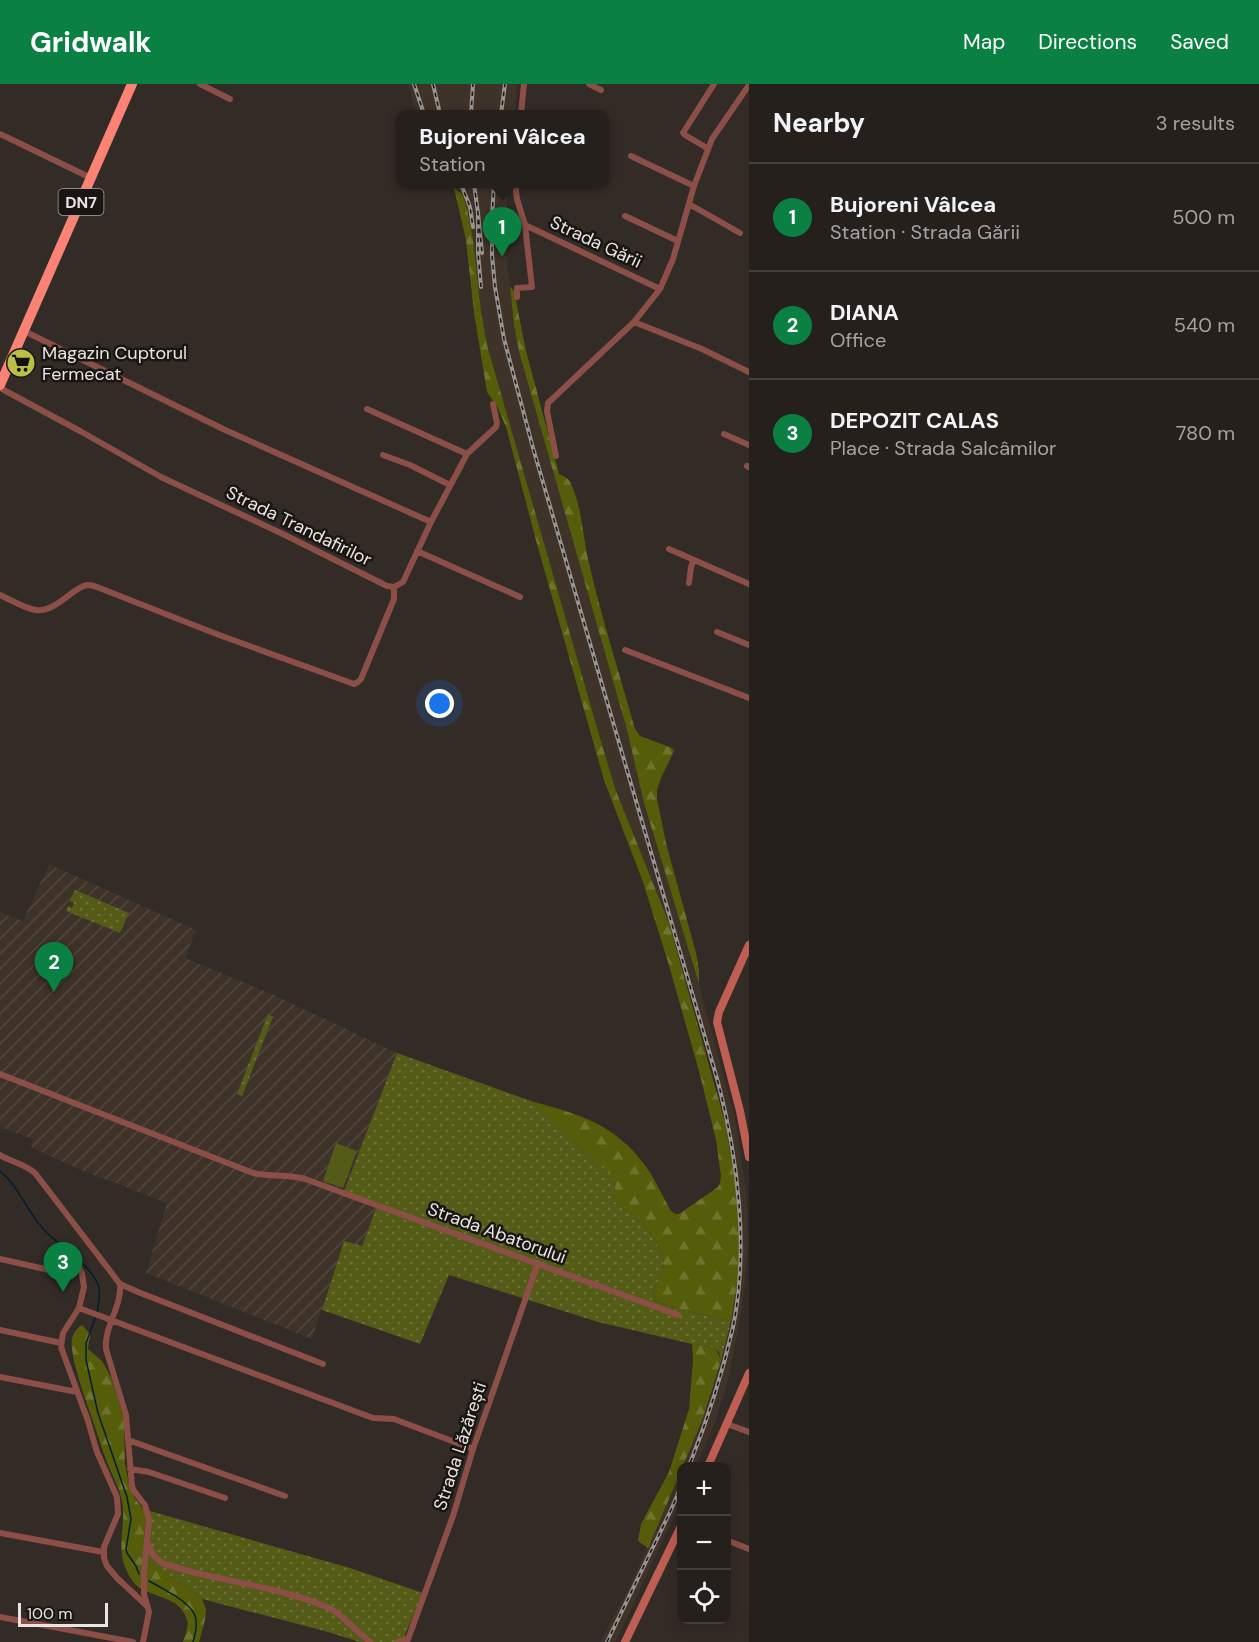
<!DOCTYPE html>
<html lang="en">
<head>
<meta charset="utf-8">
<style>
  :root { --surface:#26201c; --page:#322d29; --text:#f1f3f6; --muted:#a4a3a3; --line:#423e3b; --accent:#0b8043 }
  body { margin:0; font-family:"DM Sans",sans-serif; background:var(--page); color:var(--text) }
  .controls { position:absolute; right:18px; bottom:18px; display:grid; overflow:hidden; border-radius:12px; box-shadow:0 3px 15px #0003 }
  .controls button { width:54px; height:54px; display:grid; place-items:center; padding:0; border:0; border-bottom:2px solid var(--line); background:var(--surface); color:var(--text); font:30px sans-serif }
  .scale { position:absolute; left:18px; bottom:15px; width:90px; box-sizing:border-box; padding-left:6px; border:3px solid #eae5e2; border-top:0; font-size:16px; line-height:21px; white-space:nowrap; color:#eae5e2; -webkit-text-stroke:4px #181512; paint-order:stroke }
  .you { position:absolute; left:440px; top:620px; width:21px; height:21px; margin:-15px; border:4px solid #fff; border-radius:50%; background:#1a73e8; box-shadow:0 0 0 9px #1a73e833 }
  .badge { display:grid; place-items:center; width:39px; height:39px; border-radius:50%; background:var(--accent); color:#fff; font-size:20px; font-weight:700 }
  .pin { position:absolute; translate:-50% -50px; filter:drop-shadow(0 2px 3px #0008) }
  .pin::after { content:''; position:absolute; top:32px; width:21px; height:18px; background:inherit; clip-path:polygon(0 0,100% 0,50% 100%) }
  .popup { position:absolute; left:396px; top:26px; width:213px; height:78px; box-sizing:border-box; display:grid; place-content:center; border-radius:12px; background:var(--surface); filter:drop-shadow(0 2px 4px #0005); font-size:20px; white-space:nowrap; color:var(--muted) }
  .popup b { font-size:22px; color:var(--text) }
  .popup::after { content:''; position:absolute; left:50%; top:100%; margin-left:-12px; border:12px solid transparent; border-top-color:var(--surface) }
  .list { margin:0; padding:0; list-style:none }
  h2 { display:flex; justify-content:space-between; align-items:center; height:78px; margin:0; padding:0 24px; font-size:26px }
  h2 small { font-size:20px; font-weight:400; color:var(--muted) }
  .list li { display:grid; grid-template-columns:39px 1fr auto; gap:18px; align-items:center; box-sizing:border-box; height:108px; padding:0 24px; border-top:2px solid var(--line) }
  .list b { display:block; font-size:22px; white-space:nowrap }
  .list p { margin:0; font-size:20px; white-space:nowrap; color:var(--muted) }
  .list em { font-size:20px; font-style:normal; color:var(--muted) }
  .icon { flex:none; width:33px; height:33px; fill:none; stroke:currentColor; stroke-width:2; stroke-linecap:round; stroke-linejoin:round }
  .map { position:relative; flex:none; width:749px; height:1558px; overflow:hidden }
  header { display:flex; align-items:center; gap:36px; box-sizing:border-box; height:84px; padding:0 30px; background:var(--accent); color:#fff }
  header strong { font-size:28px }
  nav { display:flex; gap:33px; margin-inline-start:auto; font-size:21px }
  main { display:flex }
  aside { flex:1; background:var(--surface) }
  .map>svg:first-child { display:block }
  .built { fill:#3f3229 }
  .industrial { fill:url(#industrial-furrows) }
  .grass { fill:url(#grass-dots) }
  .forest { fill:url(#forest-firs) }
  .park { fill:#535b17 }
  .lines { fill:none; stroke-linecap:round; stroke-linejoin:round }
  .stream { stroke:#002030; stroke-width:1.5 }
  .street { stroke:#8b4f47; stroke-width:6 }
  .secondary { stroke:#bf5f54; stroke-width:8 }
  .highway { stroke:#fa8375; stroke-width:10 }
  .rail-casing { stroke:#9a9490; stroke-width:4 }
  .rail { stroke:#181512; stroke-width:1.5; stroke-dasharray:4.5; stroke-linecap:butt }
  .labels { text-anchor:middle; stroke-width:5; stroke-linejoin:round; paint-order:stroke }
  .shield { fill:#181512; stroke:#aba7a4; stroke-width:1.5 }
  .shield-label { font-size:16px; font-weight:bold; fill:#eae5e2 }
  .street-label { font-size:18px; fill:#eae5e2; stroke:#181512 }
  .poi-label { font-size:18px; fill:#eae5e2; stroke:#181512; text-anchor:start }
</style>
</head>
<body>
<header>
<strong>Gridwalk</strong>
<nav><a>Map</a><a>Directions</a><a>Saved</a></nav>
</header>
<main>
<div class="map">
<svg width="749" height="1558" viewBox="0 0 749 1558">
  <defs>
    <pattern id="industrial-furrows" width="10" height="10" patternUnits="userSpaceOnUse" patternTransform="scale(1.5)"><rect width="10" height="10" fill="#3f3229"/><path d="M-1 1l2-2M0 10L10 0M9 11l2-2" fill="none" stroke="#52463e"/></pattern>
    <pattern id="grass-dots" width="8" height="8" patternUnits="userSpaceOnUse" patternTransform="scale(1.5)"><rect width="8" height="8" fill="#535b17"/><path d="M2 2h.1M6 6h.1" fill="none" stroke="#6c7238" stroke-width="1.8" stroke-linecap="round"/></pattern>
    <pattern id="forest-firs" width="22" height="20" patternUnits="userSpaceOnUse" patternTransform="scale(1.5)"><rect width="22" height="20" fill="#555d0a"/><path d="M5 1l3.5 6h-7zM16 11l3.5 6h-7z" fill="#6e742d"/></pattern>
  </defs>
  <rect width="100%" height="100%" fill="#332b26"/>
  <!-- built -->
  <path class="built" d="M408,0H517L515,30H416Z
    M452,100H508L506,147L507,177L514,241L519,268L627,646L644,719L699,900L735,1035L746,1106L747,1126L748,1163L744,1210L730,1290L715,1339L696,1382H683L703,1334L714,1301L731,1237L738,1194L739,1164L738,1126L729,1058L719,1010L669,839L616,707L602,661L487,261L481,227L473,155L467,124L462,110Z
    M681,1387V1417L621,1547L615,1558H600L633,1496Z"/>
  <!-- industrial -->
  <path class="industrial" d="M49,780L196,846L185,874L274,911L397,969L344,1106L378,1119L362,1163L344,1158L312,1255L146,1189L167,1119L76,1084L31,1063L33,1055L0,1043V828L23,837Z"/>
  <!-- grass -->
  <path class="grass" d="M75,806L129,829L120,849L66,827L68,822L72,824L74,819L70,817Z
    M268,930L273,933L242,1012L237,1010Z
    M397,969L531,1017L553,1035L585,1068L609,1086L616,1096C616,1102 613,1110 614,1114C616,1123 628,1127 634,1132C646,1142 659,1159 663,1174C667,1187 653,1201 653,1214L656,1217L686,1227L731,1237L721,1277L719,1268L709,1262L692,1260L598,1238L449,1191L420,1260L322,1226L344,1157L362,1162L378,1119L344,1107Z
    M143,1425L350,1484L423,1509L402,1558H360L328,1548L202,1515L191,1506L149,1478L143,1468V1462L146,1444Z"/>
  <!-- forest -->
  <path class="forest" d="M454,104L462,110L467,124L473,155L481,227L487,261L602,661L616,707L669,839L725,1038L737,1107L739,1164L738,1194L731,1237L686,1227L656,1217L653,1214C653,1200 667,1187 663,1174C659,1159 646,1142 634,1132C628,1127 616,1123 614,1114C613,1110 616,1102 616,1096C607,1082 596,1078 584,1067C567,1050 550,1033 531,1017C584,1032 619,1041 651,1090C658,1102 664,1115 671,1127L675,1130H679L718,1103L720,1099L721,1092L716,1056L699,987L668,878L643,798L604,696L537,460L506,343L497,322L487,308L474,229L466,156Z
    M510,202L514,207L526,267L559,390C563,392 568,394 570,398C581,418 583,452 588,475C601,532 619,588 635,645L640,652L672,664L674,667L661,694L657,706V715L666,759L696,869L699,886V900L644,719L627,646L519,268L514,241Z
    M82,1241L90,1250L88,1265L102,1277L111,1293L119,1318L124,1335L125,1380L129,1400L134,1413L143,1425L146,1433L143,1468L149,1478L191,1506L202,1515L206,1525L205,1536L199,1558H183C185,1551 189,1543 187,1536C181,1512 151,1514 136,1501C132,1497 128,1490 126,1485C115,1462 128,1436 121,1413C119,1403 113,1393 109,1383C103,1369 99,1355 94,1340C88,1322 69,1272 72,1256C73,1249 76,1245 82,1241Z
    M692,1260C707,1262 717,1260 721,1277L703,1334L683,1382H682L681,1387L648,1464L638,1457L641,1440L669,1388L689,1325L693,1276Z"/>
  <!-- park -->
  <path class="park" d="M336,1059L357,1067L343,1104L323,1097Z"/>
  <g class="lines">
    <!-- stream -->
    <path class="stream" d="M0,1087C17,1101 25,1122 39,1140C56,1162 85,1174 98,1200C101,1208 99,1219 97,1228
      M96,1232L86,1259V1276L98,1329L127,1413L131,1435L126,1465L127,1469L136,1482L139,1490
      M149,1497C157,1501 165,1506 174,1511C195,1525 201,1532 193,1558"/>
    <!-- street -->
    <path class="street" d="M200,0L230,15
      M589,0L601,6
      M521,30L524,0
      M0,50L91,94
      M707,64L685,51L683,49L714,0
      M631,72L694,102
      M515,100L517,115L525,141L660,205
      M689,120L740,149
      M625,132L678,157
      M517,213V204L532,203L525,141
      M634,238L702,265L749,288
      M24,247L223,345L431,438
      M0,304L80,347L161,393L283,450L387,502L394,503L403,498L431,438L467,370L496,343L497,339L493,320
      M367,325L467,370
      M724,350L749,361
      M383,371L410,381L450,401
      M556,372L547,327L548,319L634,238L660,205L673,175L694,102L712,55L749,1
      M747,382L749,383
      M669,465L749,500
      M417,467L520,513
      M689,499L691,483L694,476
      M0,511C11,516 24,524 36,526C55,529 73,503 87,501C89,501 95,502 97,503L219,551L354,600L358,598L361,595L394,515V503
      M717,548L749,561
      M625,566L749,614
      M0,990L253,1089C270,1093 288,1090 305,1095L678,1231
      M0,1071C11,1078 25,1080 35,1089L120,1200C122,1223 104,1242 106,1265L126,1331L132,1402L134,1407L145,1421L149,1436L144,1487V1510L149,1528L143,1558
      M0,1175L49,1186H58L68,1183L75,1182L80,1185L82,1190L84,1203L79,1224L63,1249L61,1263L88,1337L97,1368L117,1413L118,1430L104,1463V1474L107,1482L117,1494L147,1522
      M120,1200L138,1208L323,1280
      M79,1224L373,1334L394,1335L473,1365
      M0,1246L61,1259
      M0,1293L77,1308
      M727,1340L749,1348
      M128,1356L285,1412
      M130,1385L149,1388L225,1414
      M0,1449L103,1468
      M726,1456L749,1465
      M148,1460L153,1471L164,1480L196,1489L278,1507L309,1516L329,1524L337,1529L370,1558
      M0,1533L133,1558
      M398,1558L408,1554
      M407,1558L453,1432L473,1365L538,1179"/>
    <!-- secondary -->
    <path class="secondary" d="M749,861L719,928L717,938L740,1027L749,1073
      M708,1382L749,1289
      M625,1558L682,1440"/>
    <!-- highway -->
    <path class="highway" d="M0,301L132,0"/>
    <!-- rail casing -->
    <g class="rail-casing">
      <path id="rail" d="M414,0L424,30
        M433,0L440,30
        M471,30L473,0
        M501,30L505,0
        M461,100L470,123L473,143
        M474,100L478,129
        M494,100L492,133V171L495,203L504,255L533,364L718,998C738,1075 749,1165 733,1243C722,1291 707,1337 689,1382
        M481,203L478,169V129L482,169
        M607,1558L671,1426L682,1400"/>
    </g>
    <!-- rail -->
    <use href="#rail" class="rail"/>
  </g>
  <!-- icons -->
  <defs>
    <g id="supermarket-disc" transform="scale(1.5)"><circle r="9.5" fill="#bac045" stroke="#181512"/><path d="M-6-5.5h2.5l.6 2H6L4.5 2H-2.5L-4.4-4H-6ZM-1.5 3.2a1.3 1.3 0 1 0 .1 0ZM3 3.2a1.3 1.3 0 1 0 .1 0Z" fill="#111"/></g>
  </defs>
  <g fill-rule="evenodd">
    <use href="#supermarket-disc" x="21" y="279"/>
  </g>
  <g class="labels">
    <!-- shield labels -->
    <rect class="shield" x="58.5" y="105" width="45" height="26" rx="4.5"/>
    <g class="shield-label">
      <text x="81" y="124">DN7</text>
    </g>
    <!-- street labels -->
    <g class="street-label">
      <text transform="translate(596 158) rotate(25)" y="6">Strada Gării</text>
      <text transform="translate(299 442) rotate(26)" y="6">Strada Trandafirilor</text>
      <text transform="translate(497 1149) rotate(20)" y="6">Strada Abatorului</text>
      <text transform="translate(460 1362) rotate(-72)" y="6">Strada Lăzărești</text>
    </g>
    <!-- poi labels -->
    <g class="poi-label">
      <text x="42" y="275">Magazin Cuptorul<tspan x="42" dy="21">Fermecat</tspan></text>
    </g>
  </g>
</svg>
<div class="controls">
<button>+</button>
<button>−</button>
<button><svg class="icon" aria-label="locate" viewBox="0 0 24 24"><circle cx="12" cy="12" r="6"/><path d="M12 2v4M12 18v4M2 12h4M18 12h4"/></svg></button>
</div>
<div class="scale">100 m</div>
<div class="you"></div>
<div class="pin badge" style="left:502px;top:173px">1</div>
<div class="popup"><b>Bujoreni Vâlcea</b>Station</div>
<div class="pin badge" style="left:54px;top:908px">2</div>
<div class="pin badge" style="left:63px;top:1208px">3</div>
</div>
<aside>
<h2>Nearby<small>3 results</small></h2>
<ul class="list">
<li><span class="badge">1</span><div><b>Bujoreni Vâlcea</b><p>Station · Strada Gării</p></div><em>500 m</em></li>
<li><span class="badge">2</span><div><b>DIANA</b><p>Office</p></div><em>540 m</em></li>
<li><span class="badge">3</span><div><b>DEPOZIT CALAS</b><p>Place · Strada Salcâmilor</p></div><em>780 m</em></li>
</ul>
</aside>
</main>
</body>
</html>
